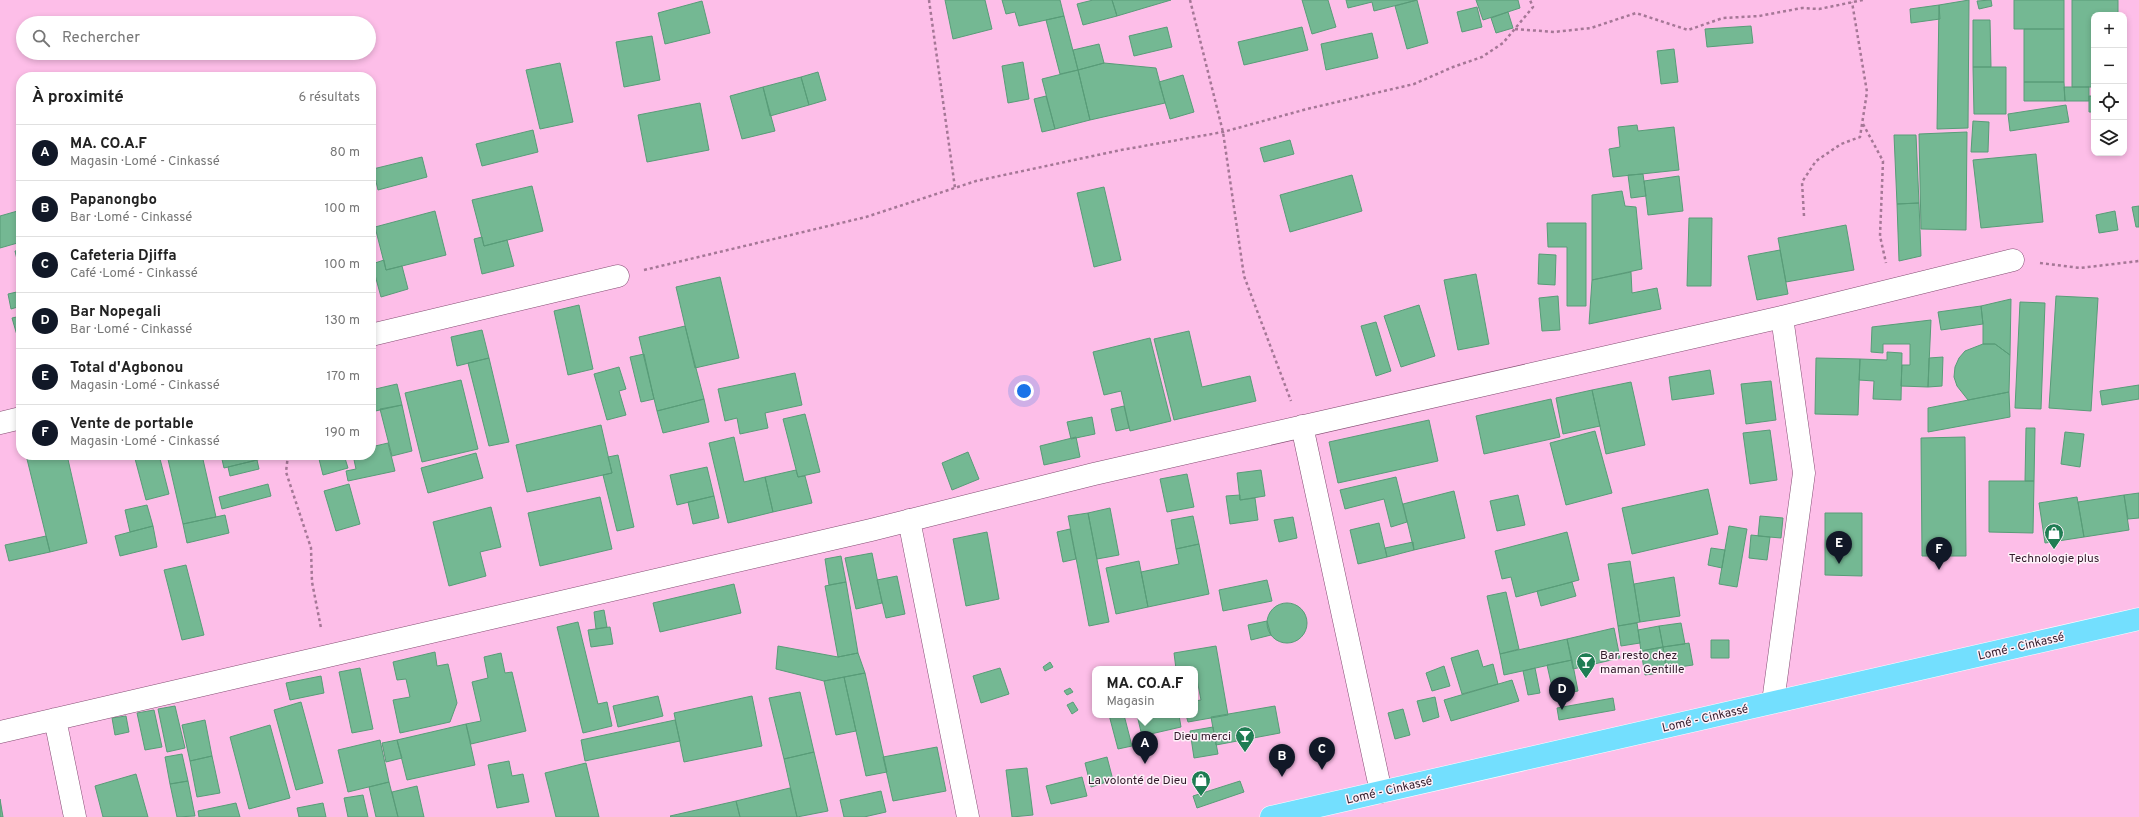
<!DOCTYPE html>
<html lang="fr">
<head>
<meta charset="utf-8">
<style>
  :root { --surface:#fff; --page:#f2f2f2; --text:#222; --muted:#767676; --line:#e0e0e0; --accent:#111827 }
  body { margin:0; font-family:Overpass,sans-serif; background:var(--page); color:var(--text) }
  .controls { position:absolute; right:12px; top:12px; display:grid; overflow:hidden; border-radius:8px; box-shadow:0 2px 6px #0003 }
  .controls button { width:36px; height:36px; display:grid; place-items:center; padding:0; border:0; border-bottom:1px solid var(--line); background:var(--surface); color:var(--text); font:20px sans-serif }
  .you { position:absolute; left:1024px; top:391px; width:14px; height:14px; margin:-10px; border:3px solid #fff; border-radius:50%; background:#1a73e8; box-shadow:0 0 0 6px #1a73e833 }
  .badge { display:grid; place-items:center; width:26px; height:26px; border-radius:50%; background:var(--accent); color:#fff; font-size:13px; font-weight:700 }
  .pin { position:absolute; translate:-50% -33px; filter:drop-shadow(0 1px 2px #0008) }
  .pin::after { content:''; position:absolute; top:21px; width:14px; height:12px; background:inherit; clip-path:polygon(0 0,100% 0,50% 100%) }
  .popup { position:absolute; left:1092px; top:666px; width:106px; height:52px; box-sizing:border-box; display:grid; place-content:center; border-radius:8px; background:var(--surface); filter:drop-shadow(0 1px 3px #0005); font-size:13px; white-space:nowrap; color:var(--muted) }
  .popup b { font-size:15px; color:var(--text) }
  .popup::after { content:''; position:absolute; left:50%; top:100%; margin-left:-8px; border:8px solid transparent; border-top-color:var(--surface) }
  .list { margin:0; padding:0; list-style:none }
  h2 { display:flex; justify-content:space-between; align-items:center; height:52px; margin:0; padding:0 16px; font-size:17px }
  h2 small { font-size:13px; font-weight:400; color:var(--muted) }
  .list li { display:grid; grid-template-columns:26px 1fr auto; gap:12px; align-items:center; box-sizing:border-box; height:56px; padding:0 16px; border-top:1px solid var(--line) }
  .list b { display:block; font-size:15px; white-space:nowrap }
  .list p { margin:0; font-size:13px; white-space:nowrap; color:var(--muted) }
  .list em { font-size:13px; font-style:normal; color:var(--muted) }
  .icon { flex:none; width:22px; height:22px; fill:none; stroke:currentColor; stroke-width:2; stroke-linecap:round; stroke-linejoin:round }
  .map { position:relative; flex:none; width:2139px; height:817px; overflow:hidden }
  .search { position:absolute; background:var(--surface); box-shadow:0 2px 6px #0003; left:16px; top:16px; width:360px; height:44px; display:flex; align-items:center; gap:10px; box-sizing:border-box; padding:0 14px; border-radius:22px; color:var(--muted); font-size:15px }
  .panel { position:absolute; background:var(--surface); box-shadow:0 2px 6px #0003; left:16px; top:72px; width:360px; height:388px; border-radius:16px }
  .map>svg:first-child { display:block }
  .building { fill:#74b893; stroke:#589c78 }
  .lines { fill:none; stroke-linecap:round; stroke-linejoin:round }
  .minor-casing { stroke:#834d72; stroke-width:23 }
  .highway-casing { stroke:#fff; stroke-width:23 }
  .path { stroke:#a57796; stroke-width:2.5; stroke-dasharray:3 3; stroke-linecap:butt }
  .minor { stroke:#fff; stroke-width:22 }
  .highway { stroke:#73dffe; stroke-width:22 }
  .labels { text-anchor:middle; stroke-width:3; stroke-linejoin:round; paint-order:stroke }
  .poi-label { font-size:12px; fill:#321b2b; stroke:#fef1f9; text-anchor:end }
  .street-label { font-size:12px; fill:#321b2b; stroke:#fef1f9 }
</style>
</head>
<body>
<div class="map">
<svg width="2139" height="817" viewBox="0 0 2139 817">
  <rect width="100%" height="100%" fill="#fdbee8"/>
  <!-- building -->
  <path class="building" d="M945,0H985L992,29L953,39Z
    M1002,0H1060L1064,16L1019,26L1015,12L1006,14Z
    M1093,0H1112L1117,16L1083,25L1077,4Z
    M1112,0H1171L1117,16Z
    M1302,0H1328L1336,27L1312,34Z
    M1346,0H1417L1374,11L1372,2L1348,8Z
    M1417,0L1428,43L1407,49L1395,6Z
    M1476,0H1518L1520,8L1483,20Z
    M1969,0L1968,128L1937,129L1939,5Z
    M1991,0L1992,6L1979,9L1977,1Z
    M2014,0H2064V29H2014Z
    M2072,0H2118V15H2094V87H2072Z
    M702,1L710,33L665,44L658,13Z
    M1939,5L1940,19L1911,23L1910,9Z
    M1477,7L1482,27L1462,32L1457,12Z
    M1508,12L1513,28L1496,33L1491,18Z
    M1064,16L1078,70L1060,74L1046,20Z
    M1973,20H1990L1991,67H1973Z
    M1751,26L1753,43L1707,47L1705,29Z
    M1167,27L1172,47L1134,56L1129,36Z
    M1302,27L1308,50L1244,65L1238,42Z
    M2024,29H2064V82H2024Z
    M1372,33L1378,58L1326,70L1321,44Z
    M652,36L660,80L624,87L616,42Z
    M1099,44L1104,63L1078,70L1073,50Z
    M1674,49L1678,82L1661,84L1657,51Z
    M1023,62L1029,99L1008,103L1002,66Z
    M560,63L573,122L540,129L526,70Z
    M1104,63L1156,68L1165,103L1090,120L1078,70Z
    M1973,67H2006V114H1974Z
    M1078,70L1090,120L1055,129L1042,79Z
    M818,72L826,100L809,105L801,77Z
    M1183,75L1194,112L1170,119L1159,82Z
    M801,77L809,105L770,116L763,87Z
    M2024,82H2064L2065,101H2024Z
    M763,87L775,131L742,139L730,96Z
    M2064,87H2089V101H2065Z
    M1046,96L1055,129L1042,132L1034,99Z
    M2089,96H2094V112H2089Z
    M700,103L709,150L647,162L638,115Z
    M2066,105L2069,122L2010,131L2008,114Z
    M1973,121L1989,122L1988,152H1971Z
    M1637,125L1638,131L1674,127L1679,170L1613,177L1609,149L1620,147L1618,127Z
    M533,130L538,152L482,166L476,144Z
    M1967,132L1966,230L1921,229L1919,134Z
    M1894,135H1916L1919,203L1897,204Z
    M1290,140L1294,154L1264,162L1260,148Z
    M2036,154L2043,222L1981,228L1973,160Z
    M422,157L427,177L378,190L373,169Z
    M1643,174L1646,196L1631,198L1628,175Z
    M1352,175L1362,211L1290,232L1280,195Z
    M1679,176L1683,211L1648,215L1644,181Z
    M532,186L543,231L484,246L472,200Z
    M1104,187L1121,260L1094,267L1077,193Z
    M1622,191L1625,206L1636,207L1642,269L1592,280V195Z
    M1919,203L1921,256L1899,261L1897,204Z
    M2139,206V227H2136L2132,207Z
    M21,210V242L0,248V216Z
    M435,211L446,255L386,270L375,227Z
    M2115,211L2118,230L2099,233L2096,215Z
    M1689,218H1712L1711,286H1687Z
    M1547,223H1586V306H1567V247H1548Z
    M1846,225L1854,270L1786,282L1778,238Z
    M482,237L484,246L507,240L514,266L482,274L474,239Z
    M21,250V276L15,251Z
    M1780,250L1788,294L1757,300L1748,256Z
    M1539,254L1556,255L1555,285L1538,284Z
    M384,260L386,270L402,266L408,289L381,297L372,264Z
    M1631,272L1632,293L1657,288L1661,309L1589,324L1592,280Z
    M1476,274L1489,344L1458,350L1444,280Z
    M720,277L739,358L695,368L676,287Z
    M21,291V306L11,309L8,294Z
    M1558,296L1560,330L1542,331L1539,298Z
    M2056,296L2098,298L2091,411L2049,408Z
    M2011,299L2010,355L1995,344H1983V324L1981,306Z
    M2020,302L2045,303L2041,409L2015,408Z
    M579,305L593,369L568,375L554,311Z
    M1419,305L1435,356L1401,367L1384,316Z
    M1981,306L1983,324L1941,330L1938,312Z
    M21,316V349L12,318Z
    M1931,320L1928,387L1901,386L1902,365H1910V344H1883V353L1871,352L1872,327Z
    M1376,322L1391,371L1376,376L1361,326Z
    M685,326L704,399L657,411L639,337Z
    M482,330L489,358L457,366L451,337Z
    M1189,331L1202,387L1250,376L1256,401L1174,420L1154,339Z
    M1150,338L1171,421L1130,431L1121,391L1104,395L1093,352Z
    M1983,344H1995L2010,355L2009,392L1968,400L1957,386L1954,377L1955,367L1959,358L1965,351Z
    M1887,352L1902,353L1901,400L1873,399L1874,381L1859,380L1860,359L1887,360Z
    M644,354L654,399L641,402L630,357Z
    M1943,357L1942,386L1928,387L1929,358Z
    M489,358L509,442L489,446L468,363Z
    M1816,358L1860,359L1858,415L1815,414Z
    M619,367L626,389L619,391L626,415L607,420L594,374Z
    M1710,370L1714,394L1672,400L1669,377Z
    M795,373L802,405L765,413L768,428L740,434L737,418L725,421L718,389Z
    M461,380L478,449L422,462L405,393Z
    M1771,381L1776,420L1746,424L1741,384Z
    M1631,382L1645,445L1606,454L1592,390Z
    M397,384L402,405L371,412V390Z
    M2139,385V399L2102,405L2100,391Z
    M1592,390L1600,426L1563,434L1556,398Z
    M2009,392L2010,417L1928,432V408Z
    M704,399L709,422L663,433L657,411Z
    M1551,399L1560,437L1484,454L1476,416Z
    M402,405L412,451L392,456L380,409Z
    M1124,406L1129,428L1116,431L1111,409Z
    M805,414L820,472L798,477L783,419Z
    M1092,417L1095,434L1071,439L1067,422Z
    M1429,420L1438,461L1338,483L1329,442Z
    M601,425L612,473L527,492L516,445Z
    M2026,428H2035L2034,481H2025Z
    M1770,430L1777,480L1750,484L1743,433Z
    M1595,431L1612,493L1566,505L1550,443Z
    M2065,432L2084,434L2080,467L2061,464Z
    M734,437L744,482L765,477L773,512L728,523L709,443Z
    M1076,437L1080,457L1044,465L1040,446Z
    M1965,437L1966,556H1922L1921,438Z
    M388,443L395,471L348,481L346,471L356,469L353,455H371V447Z
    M968,452L979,479L952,490L942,463Z
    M476,453L483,478L428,493L421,468Z
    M26,455H67L87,543L50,552Z
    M134,455H159L169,494L146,500Z
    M167,455H202L216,517L183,524Z
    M221,455H260L261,459L224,468Z
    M318,455H344L348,468L323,475Z
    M618,455L634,527L617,531L603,475L612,473L608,457Z
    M257,460L259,469L230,476L228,467Z
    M707,467L714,496L677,505L670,475Z
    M796,470L798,477L805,476L812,503L773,512L765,477Z
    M1261,470L1265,496L1240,500L1237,473Z
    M1187,474L1194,507L1167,512L1160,479Z
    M1396,477L1407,522L1391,527L1384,499L1345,509L1340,490Z
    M1989,481H2034L2033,533L1989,532Z
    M268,484L271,496L222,509L219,497Z
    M349,484L360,524L336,531L324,491Z
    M1708,489L1718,534L1632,554L1622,508Z
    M1454,491L1465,538L1414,550L1403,504Z
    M2139,493V518L2128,519L2124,495Z
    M1240,495V500L1255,498L1258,520L1230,524L1226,496Z
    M1518,495L1525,525L1497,531L1490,501Z
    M2124,495L2129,530L2084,537L2078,502Z
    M714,496L719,518L693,524L688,502Z
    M600,497L612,549L540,566L528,513Z
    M2077,497L2084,537L2045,543L2039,503Z
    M147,505L153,526L130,532L125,510Z
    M491,507L501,547L480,552L486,576L449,586L433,522Z
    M1110,508L1119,555L1097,559L1088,513Z
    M1088,513L1109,622L1089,626L1068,516Z
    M1825,513H1862V576L1825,575Z
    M225,515L229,533L187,543L183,524Z
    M1193,516L1199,544L1176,549L1171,520Z
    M1760,516L1783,518L1781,538L1758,536Z
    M1293,517L1297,538L1279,542L1274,520Z
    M1379,523L1387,557L1358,564L1350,530Z
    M153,526L157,547L120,556L115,536Z
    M1729,526L1747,529L1737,587L1719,584Z
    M1070,529L1076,559L1063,562L1057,532Z
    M987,532L999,599L966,606L953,539Z
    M1567,532L1579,580L1516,597L1511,577L1502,579L1495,551Z
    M1751,535L1770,537L1767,560L1749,558Z
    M46,536L50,552L9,561L5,545Z
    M1413,542L1414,550L1387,557L1385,548Z
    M1199,544L1209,594L1148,607L1141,572L1179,564L1176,549Z
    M1711,548L1725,550L1722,568L1708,565Z
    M872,553L882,603L856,609L845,558Z
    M841,556L846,582L829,585L825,559Z
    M1139,561L1148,607L1116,614L1106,568Z
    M1630,561L1640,622L1618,626L1608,564Z
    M186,565L204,635L182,640L164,570Z
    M897,576L905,614L886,618L877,580Z
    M1674,577L1680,616L1640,622L1634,584Z
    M1267,580L1272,601L1223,611L1219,590Z
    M846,582L858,653L838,657L825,586Z
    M1572,582L1576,596L1541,606L1537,591Z
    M734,584L741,613L660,632L653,603Z
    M1506,592L1519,649L1500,654L1487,596Z
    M1267 623a20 20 0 1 1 40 0a20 20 0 1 1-40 0Z
    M604,610L607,627L596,629L594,612Z
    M1267,621L1271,635L1251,640L1248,625Z
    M578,622L598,704L607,702L612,726L583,733L557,627Z
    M1637,623L1640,643L1621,646L1618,626Z
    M1681,623L1685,644L1663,647L1659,626Z
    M1659,626L1663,647L1641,651L1638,630Z
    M610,627L613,644L591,647L588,630Z
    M1614,628L1620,658L1573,669L1567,639Z
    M1567,639L1572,660L1504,675L1500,654Z
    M1711,640H1729V658H1711Z
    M1689,643L1693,665L1666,669L1663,647Z
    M778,646L838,657L858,653L865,673L824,681L776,669Z
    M1216,646L1228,715L1188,722L1186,715H1195V701L1201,700L1195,669H1176L1174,653Z
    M1663,647L1667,672L1645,675L1641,651Z
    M1478,650L1483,667L1493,664L1498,684L1462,694L1451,658Z
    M435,652L437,666L448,664L457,703L450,722L400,733L393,700L410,697L406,679L397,680L393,662Z
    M501,653L505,673L512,672L526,731L471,744L466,724L481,721L472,682L488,678L484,657Z
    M1572,660L1578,691L1554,696L1547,665Z
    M1050,662L1053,667L1045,671L1043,667Z
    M1444,666L1450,686L1432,691L1426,673Z
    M360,668L373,729L352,733L339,672Z
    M1000,668L1009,694L981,703L973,676Z
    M1535,668L1540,693L1528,695L1523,671Z
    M865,673L887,772L866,776L844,677Z
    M321,676L324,693L290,700L286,683Z
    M844,677L856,731L836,735L824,681Z
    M1512,680L1519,701L1451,721L1444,700Z
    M1070,688L1073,692L1067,695L1064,691Z
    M800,692L814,752L784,759L769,698Z
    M658,696L663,716L618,727L613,706Z
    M752,696L762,746L684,762L674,713Z
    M1435,697L1439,717L1423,722L1417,701Z
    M1613,698L1615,710L1559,720L1557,708Z
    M301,702L323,783L296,790L274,710Z
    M1073,702L1078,710L1072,714L1067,705Z
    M175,706L185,748L167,752L158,709Z
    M1275,706L1280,733L1216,745L1211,717Z
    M1403,709L1410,735L1395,739L1388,713Z
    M154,710L162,747L145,750L137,713Z
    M1109,715H1124L1132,746L1118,749Z
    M1137,715H1179L1181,727L1142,736Z
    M126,716L129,732L115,735L112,718Z
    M205,720L212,756L190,761L182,725Z
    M675,720L680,741L585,761L581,740Z
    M466,724L475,765L407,780L397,740Z
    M270,725L290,798L249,809L230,737Z
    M1213,727L1218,754L1194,758L1190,731Z
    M380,740L389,782L348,792L338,750Z
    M397,740L402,758L386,762L382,743Z
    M937,747L946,791L893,801L883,757Z
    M814,752L828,811L797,817L784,759Z
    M182,754L188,781L170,784L165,757Z
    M212,756L220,793L197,797L190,761Z
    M1107,757L1113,780L1091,787L1085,763Z
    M509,761L512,776L523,774L529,802L497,808L488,765Z
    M586,763L599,817H556L545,773Z
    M1027,768L1033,815L1012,817L1006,770Z
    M136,774L148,817H103L95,786Z
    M1082,777L1087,796L1051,804L1046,786Z
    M188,781L195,816L177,817L170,784Z
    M1240,781L1244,792L1197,808L1193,796Z
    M389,782L398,817H376L369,787Z
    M417,786L424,817H398L392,792Z
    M790,788L797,817H740L736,801Z
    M881,791L886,812L864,817H844L840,800Z
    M363,795L368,817H348L344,798Z
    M0,799L3,817H0Z
    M736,801L740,817H671L670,816Z
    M236,803L240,817H199L198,811Z
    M323,803L326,817H299L297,808Z"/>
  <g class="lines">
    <!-- minor casing -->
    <g class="minor-casing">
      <path id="minor" d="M371,335L618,276
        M0,423L21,418
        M1302,426L1381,792
        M909,520L968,817
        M1773,702L1804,473L1782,317
        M55,719L75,817
        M0,732L871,530L1094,474L1782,317L2013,260"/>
    </g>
    <!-- highway casing -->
    <g class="highway-casing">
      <path id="highway" d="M1271,817L2139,619"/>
    </g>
    <!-- path -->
    <path class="path" d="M929,0L955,188
      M1190,0L1223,132L1244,276L1291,401
      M1515,29L1554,32L1591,28L1636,13L1688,30L1723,18L1759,16L1802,8L1819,9L1863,0
      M1863,124L1883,161L1880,236L1886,263
      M1804,216L1802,182L1816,161L1841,144L1860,137L1867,92L1852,2
      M2040,263L2080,268L2139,261
      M644,270L866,217L976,181L1121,150L1223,132L1307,109L1414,84L1453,67L1482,57L1503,43L1533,7L1530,0
      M288,455L286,472L311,548L312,582L321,628"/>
    <!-- minor -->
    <use href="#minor" class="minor"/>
    <!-- highway -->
    <use href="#highway" class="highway"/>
  </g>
  <!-- icons -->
  <defs>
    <g id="shop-pin" transform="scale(1)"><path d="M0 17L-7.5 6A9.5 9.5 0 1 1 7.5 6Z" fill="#1f7d53" stroke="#fef1f9"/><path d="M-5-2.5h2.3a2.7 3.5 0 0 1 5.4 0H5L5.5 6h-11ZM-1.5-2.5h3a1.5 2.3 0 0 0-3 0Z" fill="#fff"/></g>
    <g id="bar-pin" transform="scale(1)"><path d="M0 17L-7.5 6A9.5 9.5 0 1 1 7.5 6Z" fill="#1f7d53" stroke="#fef1f9"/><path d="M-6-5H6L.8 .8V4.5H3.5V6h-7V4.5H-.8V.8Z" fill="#fff"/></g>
  </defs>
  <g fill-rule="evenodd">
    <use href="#shop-pin" x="2054" y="533"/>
    <use href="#bar-pin" x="1586" y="662"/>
    <use href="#bar-pin" x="1245" y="736"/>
    <use href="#shop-pin" x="1201" y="780"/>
  </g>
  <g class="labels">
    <!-- poi labels -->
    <g class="poi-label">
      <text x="2054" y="562" text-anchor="middle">Technologie plus</text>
      <text x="1600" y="659" text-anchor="start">Bar resto chez<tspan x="1600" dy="14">maman Gentille</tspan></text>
      <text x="1231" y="740">Dieu merci</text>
      <text x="1187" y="784">La volonté de Dieu</text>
    </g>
    <!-- street labels -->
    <g class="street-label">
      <text transform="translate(2021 646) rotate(-13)" y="4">Lomé - Cinkassé</text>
      <text transform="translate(1705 718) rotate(-13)" y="4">Lomé - Cinkassé</text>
      <text transform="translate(1389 790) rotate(-13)" y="4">Lomé - Cinkassé</text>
    </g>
  </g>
</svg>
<div class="controls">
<button>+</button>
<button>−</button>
<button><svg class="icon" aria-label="locate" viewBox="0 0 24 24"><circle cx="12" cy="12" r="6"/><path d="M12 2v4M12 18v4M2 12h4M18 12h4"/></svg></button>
<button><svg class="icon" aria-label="layers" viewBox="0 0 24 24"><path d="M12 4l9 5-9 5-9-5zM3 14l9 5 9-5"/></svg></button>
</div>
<div class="you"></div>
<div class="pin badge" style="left:1145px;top:764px">A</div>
<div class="popup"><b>MA. CO.A.F</b>Magasin</div>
<div class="pin badge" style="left:1282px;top:777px">B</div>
<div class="pin badge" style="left:1322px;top:770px">C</div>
<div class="pin badge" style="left:1562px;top:710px">D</div>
<div class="pin badge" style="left:1839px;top:564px">E</div>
<div class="pin badge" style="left:1939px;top:570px">F</div>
<div class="search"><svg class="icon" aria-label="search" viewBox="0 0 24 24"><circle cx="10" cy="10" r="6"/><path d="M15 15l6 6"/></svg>Rechercher</div>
<section class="panel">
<h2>À proximité<small>6 résultats</small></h2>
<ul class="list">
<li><span class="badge">A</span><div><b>MA. CO.A.F</b><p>Magasin · Lomé - Cinkassé</p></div><em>80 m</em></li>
<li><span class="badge">B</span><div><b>Papanongbo</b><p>Bar · Lomé - Cinkassé</p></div><em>100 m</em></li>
<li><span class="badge">C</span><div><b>Cafeteria Djiffa</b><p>Café · Lomé - Cinkassé</p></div><em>100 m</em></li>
<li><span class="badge">D</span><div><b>Bar Nopegali</b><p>Bar · Lomé - Cinkassé</p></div><em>130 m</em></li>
<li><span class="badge">E</span><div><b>Total d'Agbonou</b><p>Magasin · Lomé - Cinkassé</p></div><em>170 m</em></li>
<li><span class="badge">F</span><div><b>Vente de portable</b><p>Magasin · Lomé - Cinkassé</p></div><em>190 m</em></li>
</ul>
</section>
</div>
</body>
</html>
